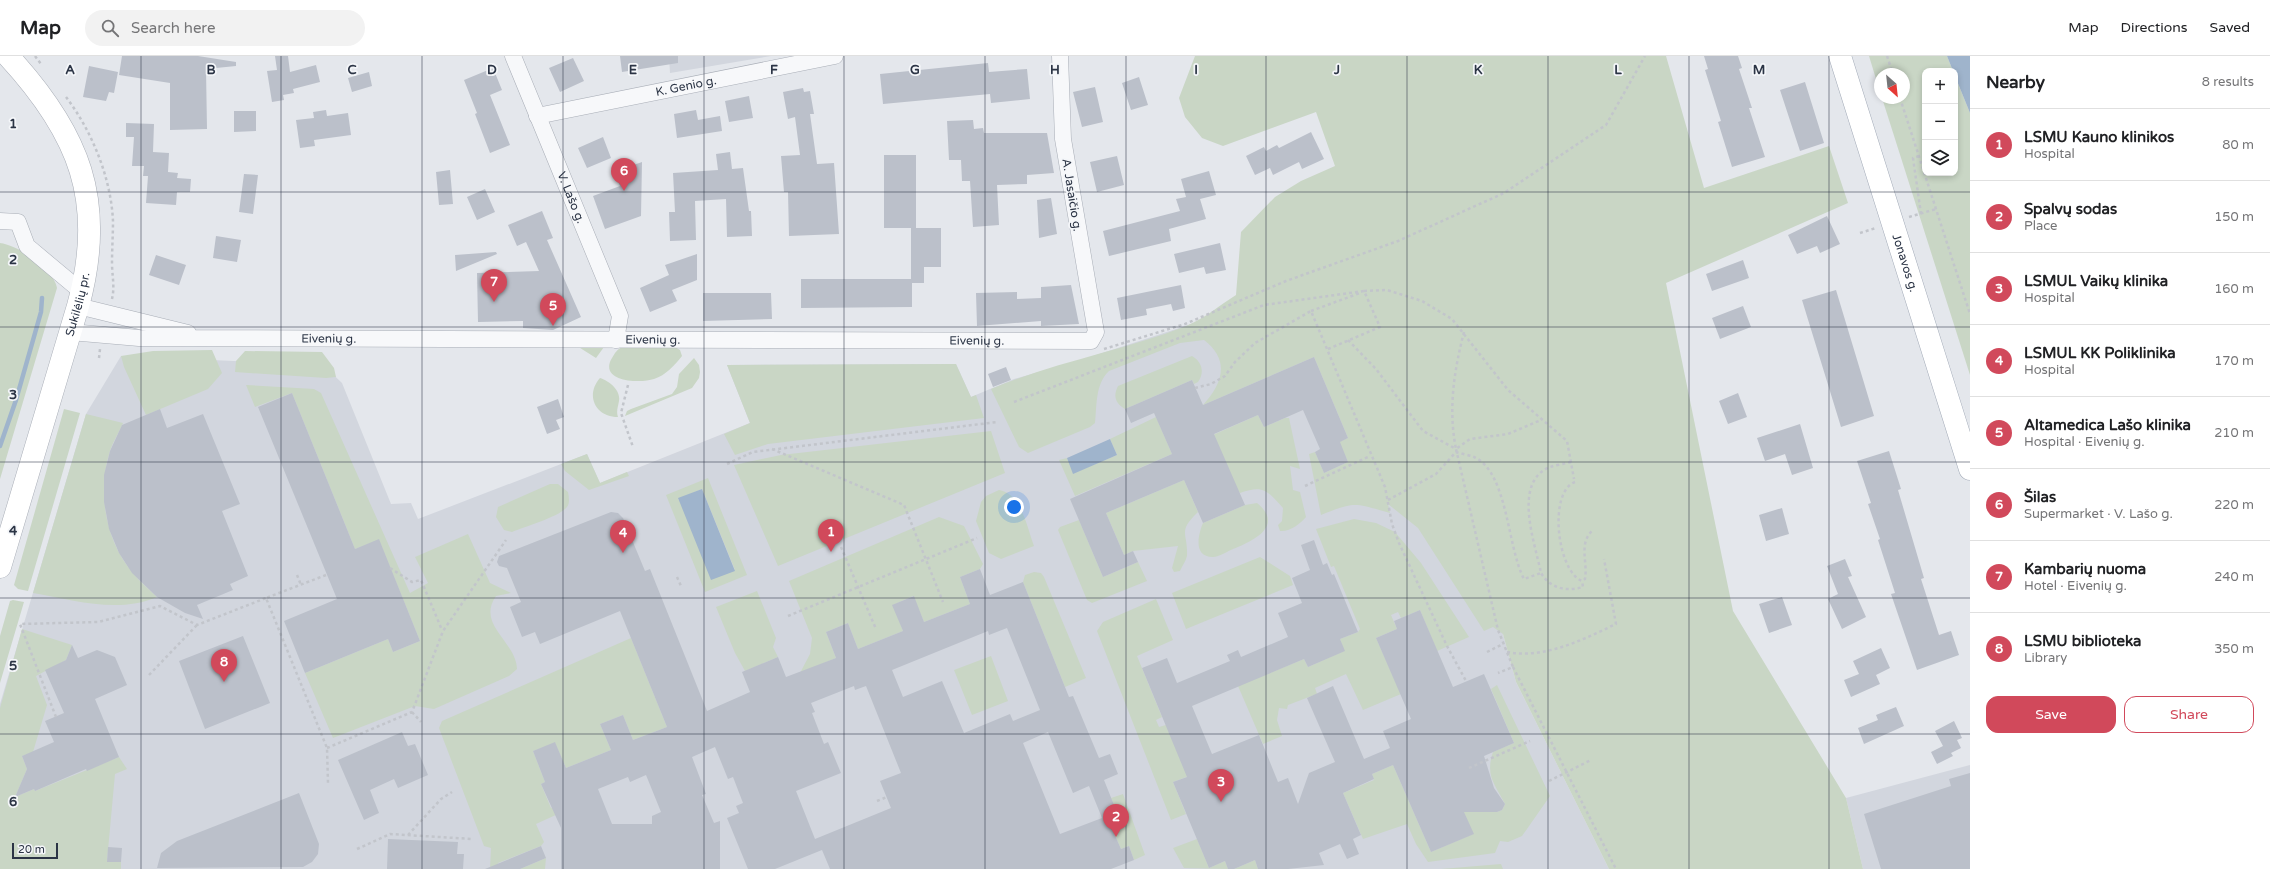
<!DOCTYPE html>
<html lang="en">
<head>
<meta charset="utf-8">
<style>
  :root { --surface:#fff; --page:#f2f2f2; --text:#202124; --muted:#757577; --line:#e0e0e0; --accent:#d1495b }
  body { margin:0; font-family:"Varela Round",sans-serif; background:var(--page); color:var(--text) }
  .controls { position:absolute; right:12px; top:12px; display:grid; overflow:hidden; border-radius:8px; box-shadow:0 2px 6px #0003 }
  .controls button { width:36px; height:36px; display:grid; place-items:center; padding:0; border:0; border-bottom:1px solid var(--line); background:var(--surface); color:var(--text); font:20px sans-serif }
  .compass { position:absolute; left:1874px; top:12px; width:36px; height:36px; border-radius:50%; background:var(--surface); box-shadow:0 2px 6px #0003; rotate:153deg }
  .scale { position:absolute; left:12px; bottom:10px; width:46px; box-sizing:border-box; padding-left:4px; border:2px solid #2b3445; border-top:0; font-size:11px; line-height:14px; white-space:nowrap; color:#2b3445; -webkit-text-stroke:3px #f4f6f9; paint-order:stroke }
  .you { position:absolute; left:1014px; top:451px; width:14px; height:14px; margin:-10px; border:3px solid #fff; border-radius:50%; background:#1a73e8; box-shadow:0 0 0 6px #1a73e833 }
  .badge { display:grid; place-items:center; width:26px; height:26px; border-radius:50%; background:var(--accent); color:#fff; font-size:13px; font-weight:700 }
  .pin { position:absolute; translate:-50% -33px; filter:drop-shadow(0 1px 2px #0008) }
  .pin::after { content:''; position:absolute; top:21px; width:14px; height:12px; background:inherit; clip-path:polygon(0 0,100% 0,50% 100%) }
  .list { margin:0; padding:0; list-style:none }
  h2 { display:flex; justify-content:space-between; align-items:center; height:52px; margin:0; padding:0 16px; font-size:17px }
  h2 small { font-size:13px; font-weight:400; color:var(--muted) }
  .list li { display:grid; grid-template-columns:26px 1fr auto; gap:12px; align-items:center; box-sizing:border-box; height:72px; padding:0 16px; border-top:1px solid var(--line) }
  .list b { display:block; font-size:15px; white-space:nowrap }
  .list p { margin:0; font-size:13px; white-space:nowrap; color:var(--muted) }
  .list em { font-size:13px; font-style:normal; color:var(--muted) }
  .actions { display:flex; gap:8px; padding:12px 16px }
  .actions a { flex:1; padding:9px 0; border:1px solid var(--accent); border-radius:12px; text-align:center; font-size:14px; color:var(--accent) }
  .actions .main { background:var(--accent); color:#fff }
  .icon { flex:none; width:22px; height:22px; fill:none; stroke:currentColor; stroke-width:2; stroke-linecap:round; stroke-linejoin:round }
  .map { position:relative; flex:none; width:1970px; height:813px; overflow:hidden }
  header { display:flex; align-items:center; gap:24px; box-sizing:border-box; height:56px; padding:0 20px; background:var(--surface); border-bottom:1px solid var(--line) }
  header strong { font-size:19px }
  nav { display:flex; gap:22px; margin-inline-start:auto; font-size:14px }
  .search { width:280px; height:36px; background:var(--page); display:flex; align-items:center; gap:10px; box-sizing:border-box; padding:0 14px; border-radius:22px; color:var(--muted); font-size:15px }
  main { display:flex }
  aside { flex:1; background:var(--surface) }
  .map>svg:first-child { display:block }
  .built { fill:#d2d6de }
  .green { fill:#c9d6c5; fill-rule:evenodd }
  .water { fill:#9fb4cc }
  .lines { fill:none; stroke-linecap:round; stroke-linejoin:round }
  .stream { stroke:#9fb4cc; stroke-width:4.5 }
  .building { fill:#bbc0ca; fill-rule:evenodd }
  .street-casing { stroke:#a9aeb7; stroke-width:17 }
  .secondary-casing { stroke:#a9aeb7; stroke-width:23 }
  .primary-casing { stroke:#a3abb8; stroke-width:23 }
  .path { stroke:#c2c5cb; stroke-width:2.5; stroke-dasharray:3 3; stroke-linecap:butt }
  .street { stroke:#f7f8fa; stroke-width:16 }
  .secondary { stroke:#fff; stroke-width:22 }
  .primary { stroke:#fff; stroke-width:22 }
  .grid { fill:none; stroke:#2b3445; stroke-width:1; stroke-opacity:0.55 }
  .labels { text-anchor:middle; stroke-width:3.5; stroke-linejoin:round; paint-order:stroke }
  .street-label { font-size:12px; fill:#2b3445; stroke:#f4f6f9 }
  .grid-label { font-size:13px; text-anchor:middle; font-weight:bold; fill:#2b3445; stroke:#f4f6f9; stroke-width:3.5; stroke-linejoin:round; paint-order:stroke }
</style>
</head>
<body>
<header>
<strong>Map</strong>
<div class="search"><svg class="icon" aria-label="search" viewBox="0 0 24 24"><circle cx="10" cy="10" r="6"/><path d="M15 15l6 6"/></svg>Search here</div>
<nav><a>Map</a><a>Directions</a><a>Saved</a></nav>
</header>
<main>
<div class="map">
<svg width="1970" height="813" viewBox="0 0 1970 813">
  <rect width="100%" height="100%" fill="#e4e7ec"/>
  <!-- built -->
  <path class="built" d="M669,0H771L670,17Z
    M1497,157L1503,578L1516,626L1609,813H0V648L86,358L121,300L323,309L342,327L391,448L411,447L418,463L587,398L600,427L750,367L727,309L956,308L971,341L1014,323L1081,304L1188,269Z
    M1970,709V813H1863L1846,742Z"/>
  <!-- green -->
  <path class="green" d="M1195,0H1666L1704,132L1829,90L1848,147L1666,227L1733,555L1846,742L1863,813H1609L1516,626L1503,578L1493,571L1484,575L1418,472L1388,448L1390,457C1354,447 1356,445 1321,459L1309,398L1315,396L1324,417L1348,406L1339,386L1348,382L1314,301L1203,349C1222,328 1231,305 1204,284L1180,287L1109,315C1095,328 1097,350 1095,367L1090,371L1028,397L1019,391L991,333C1054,306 1123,295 1186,270C1204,263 1220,249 1236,239L1241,176L1275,141L1301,125L1335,110L1316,56L1223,90L1202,82L1185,61L1179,42Z
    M1869,0H1947L1953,15H1925V117H1955V20L1970,57V319L1882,42H1904V18H1880V36Z
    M0,187C18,189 54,213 57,232L0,423Z
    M577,290L604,291L596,302Z
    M623,291H675L680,294L682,300C674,310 666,319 654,323C639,328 598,325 612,302C615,297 617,293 623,291Z
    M212,294L222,317L208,333L146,359L124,311L121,300L153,295Z
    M245,295L322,296L334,312L336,321L326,322L235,316L236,305Z
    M1192,300C1202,306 1205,316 1198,326L1194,328L1192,324L1125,353C1115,347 1113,340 1118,330Z
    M694,302L699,309L700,316L699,322L692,332L625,360L627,355L631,353L672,338L677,331L679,318Z
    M956,308L971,341L976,339L984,362L768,388L735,399L724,378L750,367L727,309Z
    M600,322C609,325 621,334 619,345C618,351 616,355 618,361C595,361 585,339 600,322Z
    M246,329L314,333L321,337L410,537L428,527L415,501L468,478L490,527L511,537L496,540C476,569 516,585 517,613L509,620L434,653L415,650L333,682L305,617L388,583L393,596L420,585L379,484L355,493L292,337L255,351Z
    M64,353L80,357L28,535L18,533L14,529Z
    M86,358L123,367C119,376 113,386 110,395C97,435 105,485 133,517C140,526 149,533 157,541C118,558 73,544 33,537Z
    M1258,359L1264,371L1285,362H1289L1300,413L1290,410L1293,434L1300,436L1306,461C1300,468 1290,476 1280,475L1278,469L1282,465L1283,452C1267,434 1263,429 1240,437L1197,386Z
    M1156,361L1172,398L1075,440L1059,404L1067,402L1074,417L1117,399L1110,383Z
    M991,375L1005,417L778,510L734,409L781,399Z
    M587,398L600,427L627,416L629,420L589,434L565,415L561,408Z
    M708,422L747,519L705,536L666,439ZM702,433L735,514L678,443Z
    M1184,424L1198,456C1177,476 1188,476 1187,500C1186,505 1182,510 1180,515L1174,516L1172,512L1178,490L1133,495L1124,499L1106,457Z
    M550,428H558L568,436C569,441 570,447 567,451C559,461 524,471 512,476L504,474L496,461L498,451Z
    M999,434C1021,437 1027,471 1034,490L1001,503L989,497L976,465L981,446L986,440Z
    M1257,447C1285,470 1253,485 1233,493C1228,495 1219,501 1213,501C1193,501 1198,479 1203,467L1245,449Z
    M939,461L964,470L983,508L980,513L960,521L970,548L924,566L913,540L893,549L903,575L858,593L848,567L826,576L836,602L800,617L810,598L812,582L789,525Z
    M1354,463L1376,467L1395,476L1421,507L1469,581L1437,595L1420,554L1401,562L1398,556L1391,559L1397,573L1376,582L1401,638L1363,654L1346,618L1315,632L1317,638L1288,649L1287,653L1279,652L1277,664L1282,680L1263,688L1238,630L1304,603L1308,611L1344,595L1340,583L1358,576L1360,573L1334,510L1331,511L1316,473Z
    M1079,464L1103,521L1138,506L1147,525L1092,547L1087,544L1058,474L1060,471Z
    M1260,501L1290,520L1293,529L1186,573L1172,537Z
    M1034,516L1041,517L1044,521L1086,622L1065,631L1023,526L1025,519Z
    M757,535L776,582L773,591L778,601L745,615L735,597L716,551Z
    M1156,543L1173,584L1137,600L1162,661L1156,664L1159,671L1166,669L1189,720L1173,726L1186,758L1171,764L1097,575L1103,566Z
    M13,544L24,546L0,627V580L10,545Z
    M22,573L72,589L66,604L36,620L47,649L33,696L22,700L27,713L15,741L34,733L35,735L119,701L127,713L115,718L107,805L121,806V813H0V652Z
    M631,582L667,671L633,684L623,659L600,668L611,694L566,712L555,687L533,695L545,726L541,728L551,752L555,751L558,758L536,768L544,786L541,790L498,807L500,813H490L491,792L484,790L439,672L442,665Z
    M991,600L1008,645L972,659L954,614Z
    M1497,629L1550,740L1522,780L1508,786L1500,785L1495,797L1428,806L1416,788L1407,768L1363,783L1343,737L1374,724L1372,718L1393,709L1431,796L1473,778L1465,759L1428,689L1475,756H1497L1502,754L1505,748C1495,728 1485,720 1493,696L1514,687L1491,633Z
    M1123,738L1145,799L1134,804L1129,790L1121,793L1110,768L1120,764L1111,742Z
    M1197,783L1209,812L1225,805L1228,813L1184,812L1173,792Z
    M546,802L545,813H520Z
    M1255,804L1258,813H1234Z
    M1501,808L1503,813H1441Z"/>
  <!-- water -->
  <path class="water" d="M1947,0H1970V57L1955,20V15H1953Z
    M1110,383L1117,399L1073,418L1067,402Z
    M702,433L735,515L711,524L678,442Z"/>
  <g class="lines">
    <!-- stream -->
    <path class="stream" d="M0,390L16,344L41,256L42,242"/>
  </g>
  <!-- building -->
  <path class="building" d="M122,0H198L236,6V10L206,13L207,73L170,74V27L119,19Z
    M275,0H288L290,16L316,9L320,26L293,33L294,37L283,39L284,44L272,46L267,15L277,14Z
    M620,0H678V7L622,16Z
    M1704,0H1738L1742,12L1739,13L1752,52H1749L1765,101L1732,111L1718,66L1721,65L1705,14L1708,13Z
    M573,2L584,25L560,36L549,12Z
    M988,7L989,16L1027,13L1030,43L991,47L990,38L883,48L880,18Z
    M89,10L118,16L114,37L109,36L106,45L83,41Z
    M493,12L502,34L490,39L510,89L490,97L475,58L477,57L464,24Z
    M369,16L372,30L352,36L348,22Z
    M1139,21L1148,49L1131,54L1122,27Z
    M1805,26L1824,87L1800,95L1780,34Z
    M1095,31L1103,66L1082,71L1073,36Z
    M803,32L804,36L810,35L814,58H810L817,108L834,107L839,178L789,180L788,136H784L781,100L800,99L795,61L788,63L783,36Z
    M749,40L753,62L729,66L725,45Z
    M326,54L327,60L348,57L351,79L314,84L315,90L300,92L296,64L314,62L313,56Z
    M696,54L698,64L720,60L722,75L677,82L674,58Z
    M234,55H256V75L234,76Z
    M973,64L974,73L983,72L984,77H1047L1054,117L1027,119V128L997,129L999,169L973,171L970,125H962L961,104H949L947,65Z
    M126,67L154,68L153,96L169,97L168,116L178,117L177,122L191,123L190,136H177L176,149L146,147L148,120H143L144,110H132L134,81H126Z
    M1311,76L1324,103L1302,113L1299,106L1273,119L1270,112L1255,119L1246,100L1264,91L1266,95L1277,89L1279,92Z
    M603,81L611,102L587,112L578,92Z
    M730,96L732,113L743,112L749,155H751L752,180L727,181L726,143L695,145L696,184L670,185L669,156H675L673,117L718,114L716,98Z
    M884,99H916V172H884Z
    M1117,100L1124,129L1097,136L1090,106Z
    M642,106L641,160L605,173L593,140L620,130L614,116Z
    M450,114L453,148L439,149L436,116Z
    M1209,115L1216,139L1200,143L1206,163L1169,173L1171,185L1109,200L1103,175L1180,155L1176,143L1186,141L1181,123Z
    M244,118L258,119L253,158L239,156Z
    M485,133L495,156L477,164L467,141Z
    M1051,142L1057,178L1039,182L1037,144Z
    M542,155L553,182L547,184L581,261L553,274L523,272V265L478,266L477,217L539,215L526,186L517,190L508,169Z
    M1827,160L1840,188L1820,197L1817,190L1797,198L1788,179Z
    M911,172H941V211H924V227H912V251L801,252V223H911Z
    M216,180L241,184L237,206L213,202Z
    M1220,187L1226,214L1206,218L1204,211L1179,217L1174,198Z
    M496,196L497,198L456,215L455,199Z
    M697,198V224L672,234L677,245L650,256L640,232L669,219L665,209Z
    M156,199L186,209L179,229L149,219Z
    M1743,204L1749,222L1712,235L1706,218Z
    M1071,229L1079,268L1041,270V265L977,270L976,237L1017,236V243L1041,242V231Z
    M1181,229L1185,252L1173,255L1171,248L1146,253L1147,259L1121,264L1117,242Z
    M1836,234L1874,360L1841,371L1802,244Z
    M703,237H771L772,263L703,265Z
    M1743,250L1751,271L1720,283L1712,262Z
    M1314,301L1348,382L1340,386L1348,406L1324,417L1315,396L1320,393L1303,354L1264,371L1258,359L1214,378L1245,449L1203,467L1184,424L1106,457L1124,499L1133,495L1138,506L1103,521L1070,443L1172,398L1154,357L1131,367L1125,353L1192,324L1203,349Z
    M1006,311L1011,324L993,331L988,318Z
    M292,337L355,493L379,483L420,585L393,596L388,583L305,617L284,565L337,543L258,351Z
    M1738,337L1747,361L1728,368L1719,345Z
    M558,343L564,361L556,364L560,373L547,378L537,351Z
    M160,353L167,372L203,358L240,448L222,455L248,520L230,528L233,534L197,549L203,563L185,557L157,541L132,517L119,497L109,473L104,446V419L110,395L122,369Z
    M1800,368L1813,412L1792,419L1785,398L1765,405L1757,382Z
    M1889,395L1901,433L1898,434L1924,522L1921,523L1939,579L1951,575L1959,599L1917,614L1891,538L1895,537L1878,484L1880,483L1868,448L1871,447L1857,405Z
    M1782,452L1789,478L1766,485L1759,459Z
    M611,456L618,457L623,462L645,515L650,513L707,655L750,636L742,616L778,601L786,621L836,602L826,576L848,567L858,593L903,575L892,549L914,540L924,566L970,548L960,521L980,513L990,539L1023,526L1069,641L1073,640L1099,702L1110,698L1118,718L1104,724L1120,764L1110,768L1121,793L1129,790L1134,804L1111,813H830L822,794L775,813H748L727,762L739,757L736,750L743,747L733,721L728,723L715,691L692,701L706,738L702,739L714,767L720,765V813H561V772L541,728L545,726L533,695L555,686L566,712L611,694L600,668L623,659L633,684L667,671L620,555L540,588L535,576L522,581L510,551L521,546L507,512L499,510L497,506L499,500ZM1007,572L1040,654L1013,665L1010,658L964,677L942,625L903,641L892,614L988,575L989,579ZM854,630L855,634L866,630L901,717L880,725L891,752L815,783L796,735L841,717L828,686L824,688L812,657L815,656L811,647ZM1048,676L1073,737L1089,730L1102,762L1060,778L1023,687ZM646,719L661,756L652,760V768H612L598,733L628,721L630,726Z
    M1314,484L1323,509L1327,507L1332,519L1334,518L1358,576L1340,583L1345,595L1308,611L1304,603L1192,650L1212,698L1259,679L1278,726L1288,722L1298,748L1309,717L1335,706L1307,642L1333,630L1364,703L1390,692L1383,675L1411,663L1376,582L1397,573L1394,565L1420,554L1453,631L1484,618L1514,687L1484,700L1494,732L1505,748L1502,754L1497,756H1464L1474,778L1431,796L1393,709L1372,718L1374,723L1343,737L1361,779L1353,783L1359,798L1347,803L1340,788L1319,797L1324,809L1288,813H1258L1255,804L1234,813H1228L1225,805L1209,812L1173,726L1187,721L1142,612L1167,602L1177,627L1230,605L1227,599L1238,594L1241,601L1288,581L1278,557L1302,547L1292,522L1310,514L1301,489Z
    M1845,503L1852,520L1848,521L1866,561L1842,573L1828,543L1838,538L1827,510Z
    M1782,541L1792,569L1769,577L1759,548Z
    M243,580L270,647L205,673L179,605Z
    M72,589L78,602L97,594L115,601L127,629L95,643L119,701L87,715L86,713L35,735L34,733L15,741L27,713L22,700L54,686L45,665L64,657L45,614L66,604Z
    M1881,592L1890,612L1876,619L1880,628L1851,641L1844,624L1859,618L1853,605Z
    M1896,651L1904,670L1864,688L1858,672L1878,664L1876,659Z
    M1954,665L1962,682L1957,684L1961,692L1951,697L1953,700L1937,708L1931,696L1943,690L1935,675Z
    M402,676L408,690L415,688L428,719L398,732L394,723L370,734L379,757L364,764L338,704Z
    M1970,717V813H1881L1864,758L1951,730L1949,723Z
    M299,737L319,788L318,798L312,806L303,811L157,812L161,797L177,785Z
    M388,783L458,786L457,798H464L463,813H387Z
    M541,790L546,802L520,813H485Z
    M108,791L122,792L121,806H107Z"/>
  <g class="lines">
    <!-- street casing -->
    <g class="street-casing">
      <g id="street">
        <path id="s1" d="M513,0L620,260L616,284"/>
        <path id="s2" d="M537,60L835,0"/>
        <path d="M0,165L18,166L27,190L82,236"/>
        <path d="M78,250L188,277"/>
        <path id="s3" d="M70,276L139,282L1091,285L1096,276L1063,83L1060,0"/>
      </g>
    </g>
    <!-- secondary casing -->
    <g class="secondary-casing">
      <g id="secondary">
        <path id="s4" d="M0,511L78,250C107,145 79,77 8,0"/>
      </g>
    </g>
    <!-- primary casing -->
    <g class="primary-casing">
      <g id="primary">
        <path id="s5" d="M1840,0L1970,413"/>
      </g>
    </g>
    <!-- path -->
    <path class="path" d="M35,0L41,8
      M1887,0L1893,18
      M66,41C92,75 111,122 113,165C113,179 112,193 112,207C112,220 115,230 112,243
      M1900,42L1970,258
      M1919,100L1913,102L1921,158
      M1909,161L1936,153
      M1860,177L1876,172
      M1364,235L1387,234L1422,245L1452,263L1508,334L1567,385L1574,423
      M1311,255L1360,237
      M1464,276C1454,315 1448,353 1456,393L1470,383L1508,378L1541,364
      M1348,284L1376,313L1423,375L1456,393L1498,574L1513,611L1498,617
      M1104,293L1185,268L1286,225L1398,185L1504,137L1606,69L1645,0
      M99,302L100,293
      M628,329L621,357L633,391
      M1195,332L1211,328L1225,320L1235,306L1255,287L1311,255L1385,431L1392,468L1399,487L1447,590L1466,625
      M1014,346L1264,249L1364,235L1380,271L1328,293
      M772,393L904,449L943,546
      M1571,406C1564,408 1556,409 1550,411C1512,426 1535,487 1541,517C1550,532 1565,536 1583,531L1582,525
      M727,408L753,396L997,366
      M1575,426C1548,436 1557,515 1582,525L1585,523C1588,506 1578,487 1593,474
      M1305,430L1370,400
      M1388,444L1436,418L1456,396C1462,398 1469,399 1474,401C1508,416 1507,491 1524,523L1541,517
      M841,491L876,573
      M390,512L412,526L421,524L442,574
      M297,519L301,529
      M326,519L266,542L327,692L328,727
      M677,521L681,530
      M788,560L977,482
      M1487,596L1503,588
      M1507,596C1545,603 1582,584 1616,568L1604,503
      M1513,611L1616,813
      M149,619L197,569
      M412,656L421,666
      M56,661L20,568L98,566L160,550L197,569L266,542
      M327,692L412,656L443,575L506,484
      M1469,712L1530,685
      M1549,725L1591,704
      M877,745L887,741
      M408,779L441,743L452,736
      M357,793L390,778L472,783"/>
    <!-- street -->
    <use href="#street" class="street"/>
    <!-- secondary -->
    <use href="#secondary" class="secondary"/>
    <!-- primary -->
    <use href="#primary" class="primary"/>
  </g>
  <!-- grid -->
  <path class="grid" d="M141,0V813M281,0V813M422,0V813M563,0V813M704,0V813M844,0V813M985,0V813M1126,0V813M1266,0V813M1407,0V813M1548,0V813M1689,0V813M1829,0V813M0,136H1970M0,271H1970M0,406H1970M0,542H1970M0,678H1970"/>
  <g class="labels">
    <!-- street labels -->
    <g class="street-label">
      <text dy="4" stroke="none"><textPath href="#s2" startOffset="152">K. Genio g.</textPath></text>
      <text transform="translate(1072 139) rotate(81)" y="4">A. Jasaičio g.</text>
      <text dy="4" stroke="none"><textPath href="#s1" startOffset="153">V. Lašo g.</textPath></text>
      <text dy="4" stroke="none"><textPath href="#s5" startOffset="217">Jonavos g.</textPath></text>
      <text dy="4" stroke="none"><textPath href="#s4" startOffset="274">Sukilėlių pr.</textPath></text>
      <text dy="4" stroke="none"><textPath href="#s3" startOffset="259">Eivenių g.</textPath></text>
      <text dy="4" stroke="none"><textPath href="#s3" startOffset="583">Eivenių g.</textPath></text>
      <text dy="4" stroke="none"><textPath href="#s3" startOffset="907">Eivenių g.</textPath></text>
    </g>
  </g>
  <g class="grid-label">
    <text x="70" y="18">A</text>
    <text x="211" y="18">B</text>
    <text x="352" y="18">C</text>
    <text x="492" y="18">D</text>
    <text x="633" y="18">E</text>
    <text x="774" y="18">F</text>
    <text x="915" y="18">G</text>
    <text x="1055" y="18">H</text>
    <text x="1196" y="18">I</text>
    <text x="1337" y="18">J</text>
    <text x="1478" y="18">K</text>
    <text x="1618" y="18">L</text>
    <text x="1759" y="18">M</text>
    <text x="13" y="72">1</text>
    <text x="13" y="208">2</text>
    <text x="13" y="343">3</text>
    <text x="13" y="479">4</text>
    <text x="13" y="614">5</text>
    <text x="13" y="750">6</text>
  </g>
</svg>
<div class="controls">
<button>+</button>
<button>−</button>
<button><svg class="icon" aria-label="layers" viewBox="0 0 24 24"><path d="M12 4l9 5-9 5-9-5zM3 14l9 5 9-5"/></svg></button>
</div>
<svg class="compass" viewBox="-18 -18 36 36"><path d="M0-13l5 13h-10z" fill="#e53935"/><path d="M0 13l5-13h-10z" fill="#757577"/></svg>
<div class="scale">20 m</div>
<div class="you"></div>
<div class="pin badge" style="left:831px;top:496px">1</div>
<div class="pin badge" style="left:1116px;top:781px">2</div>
<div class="pin badge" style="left:1221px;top:746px">3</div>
<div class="pin badge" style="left:623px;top:497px">4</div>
<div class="pin badge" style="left:553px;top:270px">5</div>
<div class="pin badge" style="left:624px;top:135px">6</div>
<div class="pin badge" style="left:494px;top:246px">7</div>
<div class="pin badge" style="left:224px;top:626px">8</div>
</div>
<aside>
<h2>Nearby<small>8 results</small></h2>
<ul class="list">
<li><span class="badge">1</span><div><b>LSMU Kauno klinikos</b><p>Hospital</p></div><em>80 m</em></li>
<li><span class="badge">2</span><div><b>Spalvų sodas</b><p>Place</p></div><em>150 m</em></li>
<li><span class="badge">3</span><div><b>LSMUL Vaikų klinika</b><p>Hospital</p></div><em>160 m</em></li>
<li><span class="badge">4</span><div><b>LSMUL KK Poliklinika</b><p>Hospital</p></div><em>170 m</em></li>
<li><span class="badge">5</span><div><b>Altamedica Lašo klinika</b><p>Hospital · Eivenių g.</p></div><em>210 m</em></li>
<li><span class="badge">6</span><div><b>Šilas</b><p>Supermarket · V. Lašo g.</p></div><em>220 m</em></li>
<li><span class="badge">7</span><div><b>Kambarių nuoma</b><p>Hotel · Eivenių g.</p></div><em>240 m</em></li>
<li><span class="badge">8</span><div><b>LSMU biblioteka</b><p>Library</p></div><em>350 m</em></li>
</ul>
<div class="actions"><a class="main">Save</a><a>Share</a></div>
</aside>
</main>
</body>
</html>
